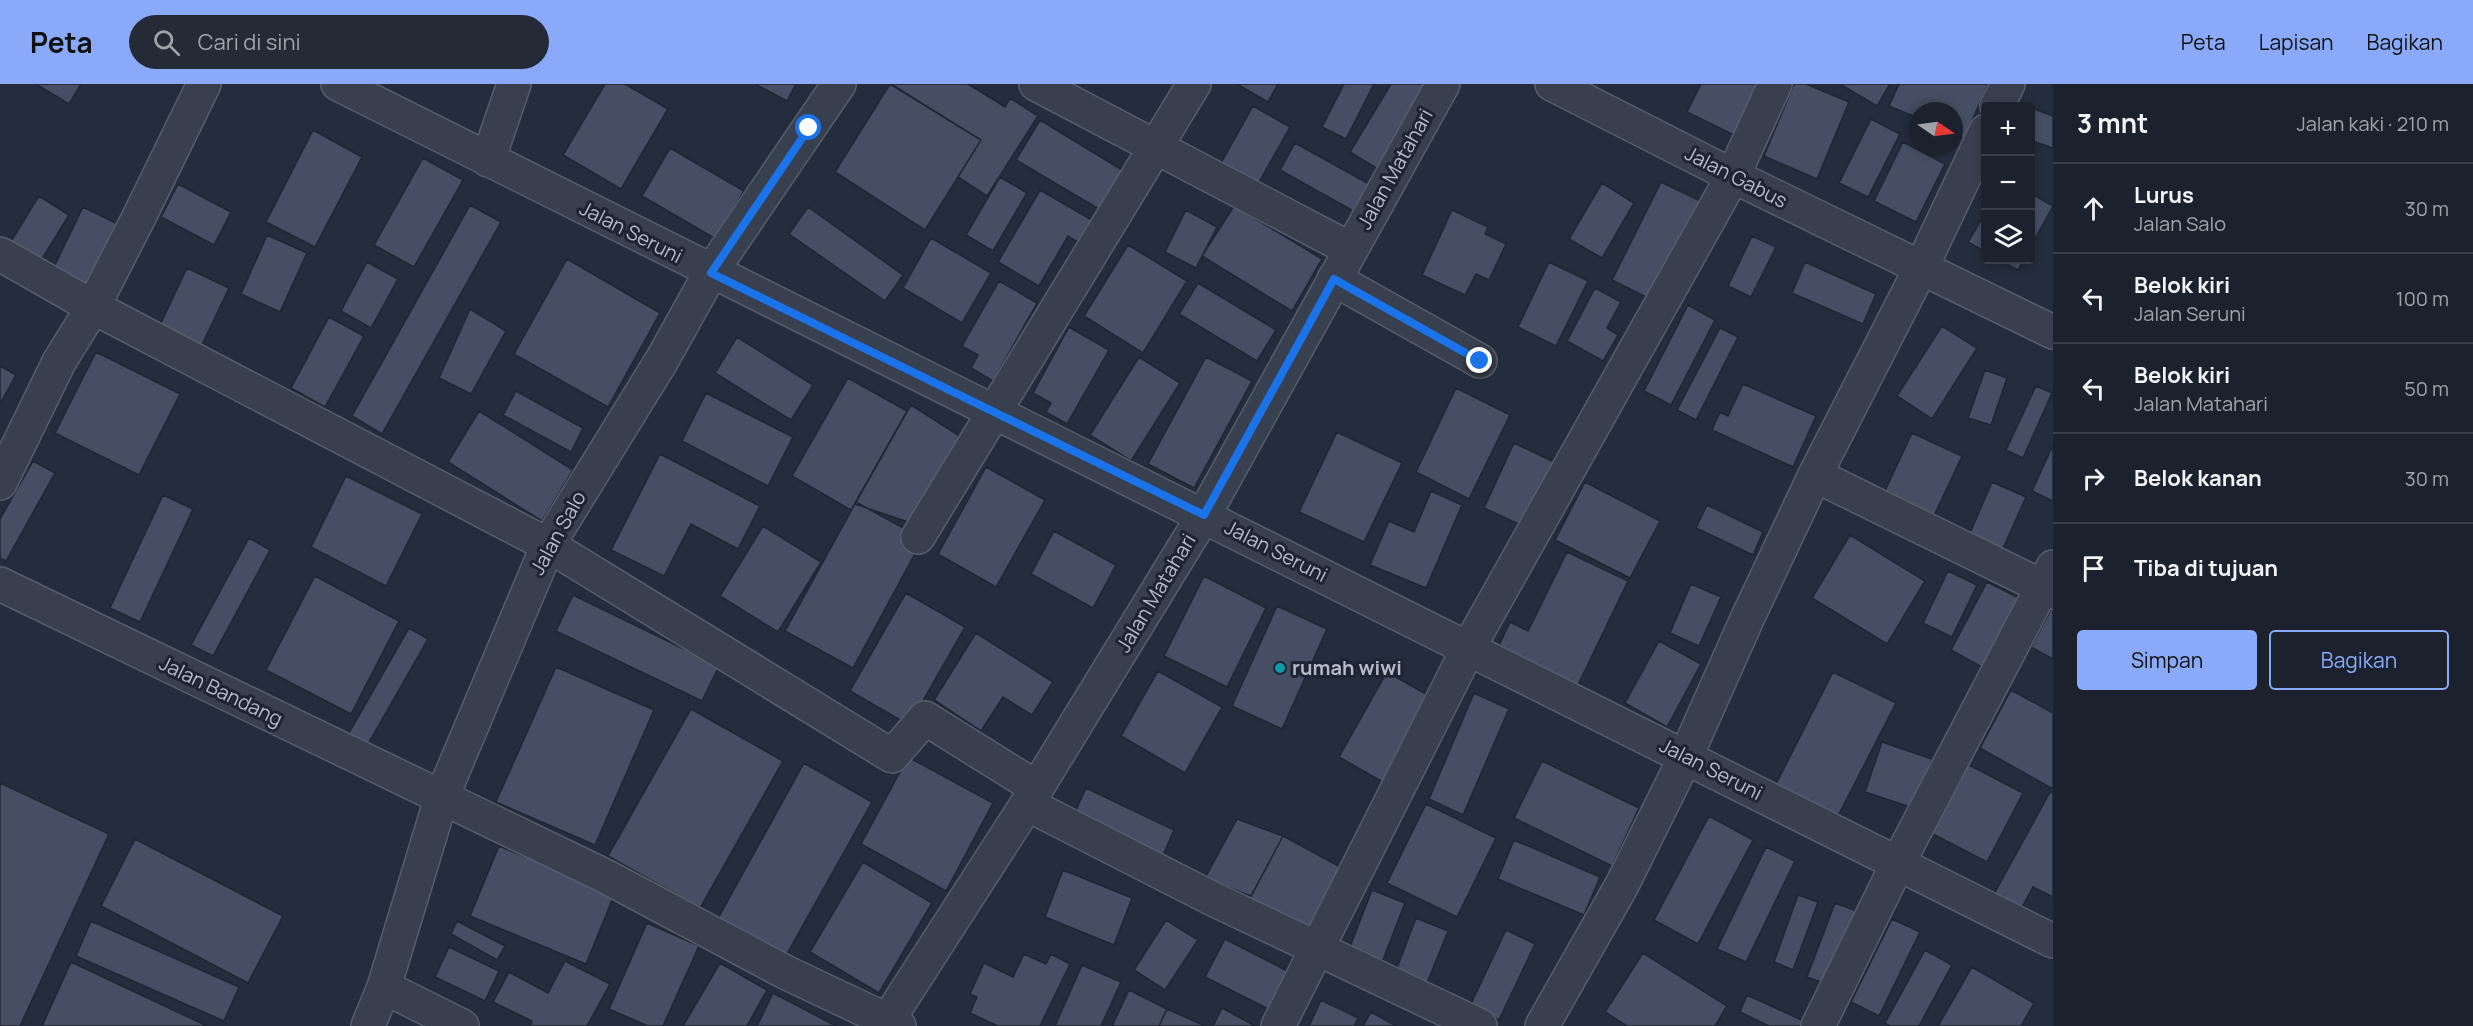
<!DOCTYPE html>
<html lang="id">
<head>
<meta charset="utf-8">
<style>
  :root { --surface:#1b222e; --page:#242a36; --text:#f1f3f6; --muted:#a0a4aa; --line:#393f4a; --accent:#8aaaf9 }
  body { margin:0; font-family:Manrope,sans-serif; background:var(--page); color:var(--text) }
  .controls { position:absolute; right:18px; top:18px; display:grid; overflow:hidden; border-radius:6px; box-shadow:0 3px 9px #0003 }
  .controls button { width:54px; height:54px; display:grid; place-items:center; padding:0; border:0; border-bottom:2px solid var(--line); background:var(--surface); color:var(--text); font:30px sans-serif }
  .compass { position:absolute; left:1909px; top:18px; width:54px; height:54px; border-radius:50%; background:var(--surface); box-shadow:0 3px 9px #0003; rotate:103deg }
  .stop { position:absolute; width:18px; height:18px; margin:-14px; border:4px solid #1a73e8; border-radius:50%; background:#fff }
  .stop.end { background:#1a73e8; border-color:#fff; box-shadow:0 2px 6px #0008 }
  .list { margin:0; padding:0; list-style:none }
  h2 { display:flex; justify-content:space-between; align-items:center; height:78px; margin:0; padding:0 24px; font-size:26px }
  h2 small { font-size:20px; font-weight:400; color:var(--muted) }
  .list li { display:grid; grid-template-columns:39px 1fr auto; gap:18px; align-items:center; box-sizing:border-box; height:90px; padding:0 24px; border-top:2px solid var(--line) }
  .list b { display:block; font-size:22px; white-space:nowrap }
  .list p { margin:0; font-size:20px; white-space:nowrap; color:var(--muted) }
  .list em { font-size:20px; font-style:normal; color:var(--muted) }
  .actions { display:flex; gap:12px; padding:18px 24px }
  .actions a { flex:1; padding:14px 0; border:2px solid var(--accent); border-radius:6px; text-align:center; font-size:21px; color:var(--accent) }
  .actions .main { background:var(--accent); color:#111 }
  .icon { flex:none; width:33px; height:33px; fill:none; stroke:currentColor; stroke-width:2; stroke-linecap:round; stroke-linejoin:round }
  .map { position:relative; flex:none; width:2053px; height:942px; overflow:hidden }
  header { display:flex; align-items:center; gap:36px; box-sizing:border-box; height:84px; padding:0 30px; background:var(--accent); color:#111 }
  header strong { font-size:28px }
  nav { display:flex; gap:33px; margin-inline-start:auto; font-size:21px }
  .search { width:420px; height:54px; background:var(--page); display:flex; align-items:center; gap:15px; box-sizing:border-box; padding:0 21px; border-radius:33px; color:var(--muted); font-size:22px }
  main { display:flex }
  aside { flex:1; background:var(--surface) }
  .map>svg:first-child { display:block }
  .building { fill:#454e62; stroke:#1f2635; stroke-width:1.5 }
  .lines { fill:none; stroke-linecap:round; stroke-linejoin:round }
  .minor-casing { stroke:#565d6c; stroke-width:36 }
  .minor { stroke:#383f4e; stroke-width:33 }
  .route { stroke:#1a73e8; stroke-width:8 }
  .culture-dot { fill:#0f9aa8; stroke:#1d2433; stroke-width:2 }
  .labels { text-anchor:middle; stroke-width:6; stroke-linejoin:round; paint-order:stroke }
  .street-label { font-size:20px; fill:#b4bac9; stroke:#1d2433 }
  .poi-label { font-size:20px; font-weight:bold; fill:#b4bac9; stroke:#1d2433; text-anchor:start }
</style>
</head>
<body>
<header>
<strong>Peta</strong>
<div class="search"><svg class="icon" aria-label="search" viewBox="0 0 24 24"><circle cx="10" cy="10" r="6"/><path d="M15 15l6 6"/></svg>Cari di sini</div>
<nav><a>Peta</a><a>Lapisan</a><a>Bagikan</a></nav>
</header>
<main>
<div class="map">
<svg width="2053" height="942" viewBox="0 0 2053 942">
  <rect width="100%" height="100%" fill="#242d3e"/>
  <!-- building -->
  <path class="building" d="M36,0H81L69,20Z
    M605,0H625L668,25L621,105L563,71Z
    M755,0H796L787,17Z
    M890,0L981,56L925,146L835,88Z
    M891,0H968L1005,23L1010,14L1038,32L987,112L958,93L981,56Z
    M1237,0H1278L1268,18Z
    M1344,0H1374L1346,55L1322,43Z
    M1391,0H1428L1378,85L1350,68Z
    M1701,0H1769L1742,55L1687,28Z
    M1794,0H1806L1849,18L1817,95L1764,72Z
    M1840,0H1890L1877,22Z
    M1899,0H1988L1964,55L1954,50V27H1918V34L1889,22Z
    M1253,22L1290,43L1253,109L1216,88Z
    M2034,25L2053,32V64L2030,56V35Z
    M1871,35L1900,50L1868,113L1839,99Z
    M1040,36L1132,92L1109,131L1016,76Z
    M313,46L362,73L315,163L266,138Z
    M1903,58L1945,80L1916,138L1874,117Z
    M1295,59L1371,101L1355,128L1280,86Z
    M670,64L744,107L716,155L642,112Z
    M423,74L463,96L414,183L374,161Z
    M1000,93L1027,109L993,167L966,151Z
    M1661,98L1700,117L1650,215L1612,196Z
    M1602,99L1634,119L1602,174L1569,155Z
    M178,100L231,128L214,161L161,133Z
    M1040,106L1097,139L1084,162L1068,152L1039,202L998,178Z
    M2030,109L2053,122L2030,164Z
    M39,112L69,131L40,178L10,159Z
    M470,121L501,138L382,350L352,332Z
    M1234,122L1322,175L1292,227L1202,172Z
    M83,123L124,143L92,207L52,187Z
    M808,123L903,191L885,217L789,150Z
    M1186,126L1217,143L1196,184L1165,168Z
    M1452,126L1488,143L1485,150L1506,160L1489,196L1476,190L1465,211L1422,191Z
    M1986,128V168L1968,158Z
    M267,151L307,169L280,228L241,210Z
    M1752,152L1776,163L1751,213L1728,202Z
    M931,154L991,189L962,239L903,204Z
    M1128,161L1187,197L1143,269L1084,232Z
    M567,175L660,229L608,323L514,270Z
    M1999,176H2024L2018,186Z
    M367,178L398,195L371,244L341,227Z
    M1549,178L1588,197L1556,262L1518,243Z
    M1805,178L1876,210L1863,240L1792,209Z
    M187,184L229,204L200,265L158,245Z
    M999,197L1037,219L993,297L971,284L978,271L962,262Z
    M1198,199L1276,246L1257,277L1179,230Z
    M1595,204L1621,218L1607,244L1618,251L1603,277L1567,257Z
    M1688,221L1715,236L1671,321L1644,307Z
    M470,225L506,247L471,310L439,294Z
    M329,233L364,252L325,323L291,304Z
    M1942,242L1977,264L1932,335L1897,312Z
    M1069,243L1109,266L1067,340L1046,328L1051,319L1033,309Z
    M1720,244L1738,253L1696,336L1677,326Z
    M737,253L813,301L791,336L715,289Z
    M96,268L180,310L139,391L55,349Z
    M1139,273L1180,299L1131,377L1090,351Z
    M1206,273L1252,297L1194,404L1148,380Z
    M0,282L16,291L0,320Z
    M1985,286L2007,294L1991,341L1968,334Z
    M848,294L907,327L851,426L792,392Z
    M1743,300L1816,332L1793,383L1712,346L1720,328L1728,332Z
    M2036,302L2052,309L2023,374L2006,366Z
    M1456,304L1510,331L1469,415L1416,388Z
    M516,307L583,344L571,368L503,331Z
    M706,309L793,353L768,402L682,357Z
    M911,321L966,356L914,440L855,420Z
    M479,327L573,386L542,437L448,378Z
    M1337,348L1402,379L1364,458L1299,428Z
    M1912,349L1962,372L1933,434L1883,411Z
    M1514,359L1556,379L1525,443L1484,424Z
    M2053,361V417L2032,407Z
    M660,370L760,422L738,465L691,440L664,492L611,466Z
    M33,377L55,389L6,477L0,474V435Z
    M986,383L1045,416L996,503L938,470Z
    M346,392L422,430L386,502L311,463Z
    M1585,398L1660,437L1630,494L1555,456Z
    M1992,398L2026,413L2000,471L1967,456Z
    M1431,407L1462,421L1426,504L1370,481L1389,437L1414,448Z
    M163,411L193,425L140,538L110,524Z
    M856,418L923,455L853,584L785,547Z
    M1707,421L1763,448L1753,471L1696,444Z
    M763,442L821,478L778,548L720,512Z
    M1054,447L1116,481L1093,524L1031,490Z
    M1850,451L1925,497L1887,560L1812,514Z
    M249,454L270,466L213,572L191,561Z
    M1567,468L1628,497L1575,607L1496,568L1510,538L1528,547Z
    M1948,487L1977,501L1952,553L1923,539Z
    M315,492L399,537L351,630L266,586Z
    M1204,492L1266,524L1227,603L1164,572Z
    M1987,498L2025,517L1989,587L1951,566Z
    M1691,500L1721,513L1699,562L1670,549Z
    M906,509L965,543L909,641L850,607Z
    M573,511L719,582L702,617L556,547Z
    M1277,522L1327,545L1282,645L1232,622Z
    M2053,522V575L2031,563Z
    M409,544L428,555L364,667L345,656Z
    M976,549L1053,598L1032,631L1003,613L981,647L934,616Z
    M1659,557L1701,580L1667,643L1625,619Z
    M556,583L654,626L595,761L496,718Z
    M1158,587L1222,623L1185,689L1121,652Z
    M1387,588L1431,613L1383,698L1339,673Z
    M1833,588L1896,619L1838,732L1776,700Z
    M2011,606L2053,629V705L1980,664Z
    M1474,609L1509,625L1463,731L1429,715Z
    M691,625L783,677L700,824L608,772Z
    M1882,658L1932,675L1916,725L1865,708Z
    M908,673L993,719L946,807L861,760Z
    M1542,677L1639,724L1612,782L1514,734Z
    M804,679L872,718L784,875L716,838Z
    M1967,680L2023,709L1987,778L1931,749Z
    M0,699L109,750L20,942H0Z
    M1086,704L1174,746L1161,776L1072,735Z
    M2050,708L2053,709V813L2033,803L2020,827L1993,812Z
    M1426,720L1496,754L1457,833L1387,799Z
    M1709,732L1753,756L1698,860L1654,836Z
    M1237,735L1283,752L1251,812L1205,794Z
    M1283,752L1346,786L1311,854L1247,820Z
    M135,755L283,832L248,899L101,822Z
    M1514,756L1600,793L1584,831L1498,795Z
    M499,762L615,809L586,880L470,832Z
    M1766,763L1795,777L1746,878L1717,865Z
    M863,778L932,819L879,909L810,868Z
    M1063,786L1132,814L1114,861L1045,833Z
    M1372,806L1405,819L1381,881L1348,868Z
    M1798,811L1818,818L1793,886L1774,878Z
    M1835,819L1862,829L1835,903L1807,893Z
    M1416,834L1448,847L1425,904L1394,892Z
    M1892,835L1920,848L1879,932L1851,918Z
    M1166,836L1198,856L1165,906L1134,886Z
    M91,837L239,903L224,937L76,872Z
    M457,837L505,862L497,876L451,850Z
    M647,839L699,862L663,942H648L609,925Z
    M1506,846L1535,860L1499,936L1470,922Z
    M1225,855L1299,893L1280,931L1205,893Z
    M449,863L499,887L485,917L435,893Z
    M1925,866L1952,881L1919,942H1890L1885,939Z
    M1643,869L1727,922L1715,942H1627L1605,928Z
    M1024,870L1046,880L1051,870L1070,880L1040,942H998L970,929L977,913L970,910L984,879L1013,893Z
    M565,877L610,900L587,942H530L532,937L493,918L509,888L548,909Z
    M71,878L207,942H42Z
    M720,879L767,906L747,942H683Z
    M1082,881L1121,898L1101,942H1055Z
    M1972,883L2034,919L2021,942H1938Z
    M1129,906L1167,925L1159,942H1112Z
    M773,909L836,942H757Z
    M1747,911L1810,940L1809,942H1769L1740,928Z
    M1321,916L1358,934L1354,942H1309Z
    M1222,924L1255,942H1213Z
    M1167,925L1203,941V942H1159Z
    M1371,928L1396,942H1363Z"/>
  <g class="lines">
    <!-- minor casing -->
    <g class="minor-casing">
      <path id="minor" d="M338,0L2053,857
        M1036,0L1350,165
        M1552,0L1733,92L2053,248
        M1997,22L2008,0
        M488,76L514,0
        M0,170L93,223L548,461L892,672L925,634L1037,704
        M1334,195L1480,277
        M1815,391L2053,508
        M0,399L59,278L93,223L139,133L204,0
        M918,453L1194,0
        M0,500L605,792L785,888L899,942
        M1027,720L1211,814L1480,942
        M384,903L462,942
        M368,942L384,903L441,715L548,461L662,276L711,188L839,0
        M884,942L1027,720L1204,431L1443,0
        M1278,942L1469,563L1733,92L1775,0
        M1542,942L1622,801L1686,672L1747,535L1815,391L1921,184L1986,47
        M1818,942L1897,781L2053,483"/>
    </g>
    <!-- minor -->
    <use href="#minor" class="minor"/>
  </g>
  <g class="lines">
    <!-- route -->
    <path class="route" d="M809,44L711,189L1204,431L1334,195L1480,277"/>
  </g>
  <!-- markers -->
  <circle class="culture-dot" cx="1280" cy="584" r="6"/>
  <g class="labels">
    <!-- street labels -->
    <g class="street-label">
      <text transform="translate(1395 85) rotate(-61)" y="7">Jalan Matahari</text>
      <text transform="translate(1736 93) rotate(27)" y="7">Jalan Gabus</text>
      <text transform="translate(631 148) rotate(27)" y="7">Jalan Seruni</text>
      <text transform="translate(558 449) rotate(-61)" y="7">Jalan Salo</text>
      <text transform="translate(1276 467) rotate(27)" y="7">Jalan Seruni</text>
      <text transform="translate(1156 509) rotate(-59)" y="7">Jalan Matahari</text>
      <text transform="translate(221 607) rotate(26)" y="7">Jalan Bandang</text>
      <text transform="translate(1711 685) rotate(27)" y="7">Jalan Seruni</text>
    </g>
    <!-- poi labels -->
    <g class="poi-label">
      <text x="1292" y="591">rumah wiwi</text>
    </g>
  </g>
</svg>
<div class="controls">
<button>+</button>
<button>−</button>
<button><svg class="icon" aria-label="layers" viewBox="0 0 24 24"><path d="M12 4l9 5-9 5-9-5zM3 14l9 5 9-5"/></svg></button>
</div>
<svg class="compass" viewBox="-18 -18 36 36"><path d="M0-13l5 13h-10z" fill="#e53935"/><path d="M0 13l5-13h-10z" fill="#a0a4aa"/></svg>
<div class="stop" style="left:809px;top:44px"></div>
<div class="stop end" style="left:1480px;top:277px"></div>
</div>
<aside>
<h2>3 mnt<small>Jalan kaki · 210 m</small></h2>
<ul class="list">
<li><svg class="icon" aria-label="ahead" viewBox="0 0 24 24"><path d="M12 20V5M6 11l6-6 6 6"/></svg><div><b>Lurus</b><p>Jalan Salo</p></div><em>30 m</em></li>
<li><svg class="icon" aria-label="left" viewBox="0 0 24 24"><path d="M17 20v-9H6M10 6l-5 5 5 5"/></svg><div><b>Belok kiri</b><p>Jalan Seruni</p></div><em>100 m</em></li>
<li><svg class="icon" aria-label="left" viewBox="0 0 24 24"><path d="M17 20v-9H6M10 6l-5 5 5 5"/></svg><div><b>Belok kiri</b><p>Jalan Matahari</p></div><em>50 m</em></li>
<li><svg class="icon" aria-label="right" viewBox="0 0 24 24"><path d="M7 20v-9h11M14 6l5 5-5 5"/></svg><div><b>Belok kanan</b></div><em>30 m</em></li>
<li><svg class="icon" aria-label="arrive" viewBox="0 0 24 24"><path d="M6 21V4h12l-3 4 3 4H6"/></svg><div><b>Tiba di tujuan</b></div></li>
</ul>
<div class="actions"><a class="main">Simpan</a><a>Bagikan</a></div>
</aside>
</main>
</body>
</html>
